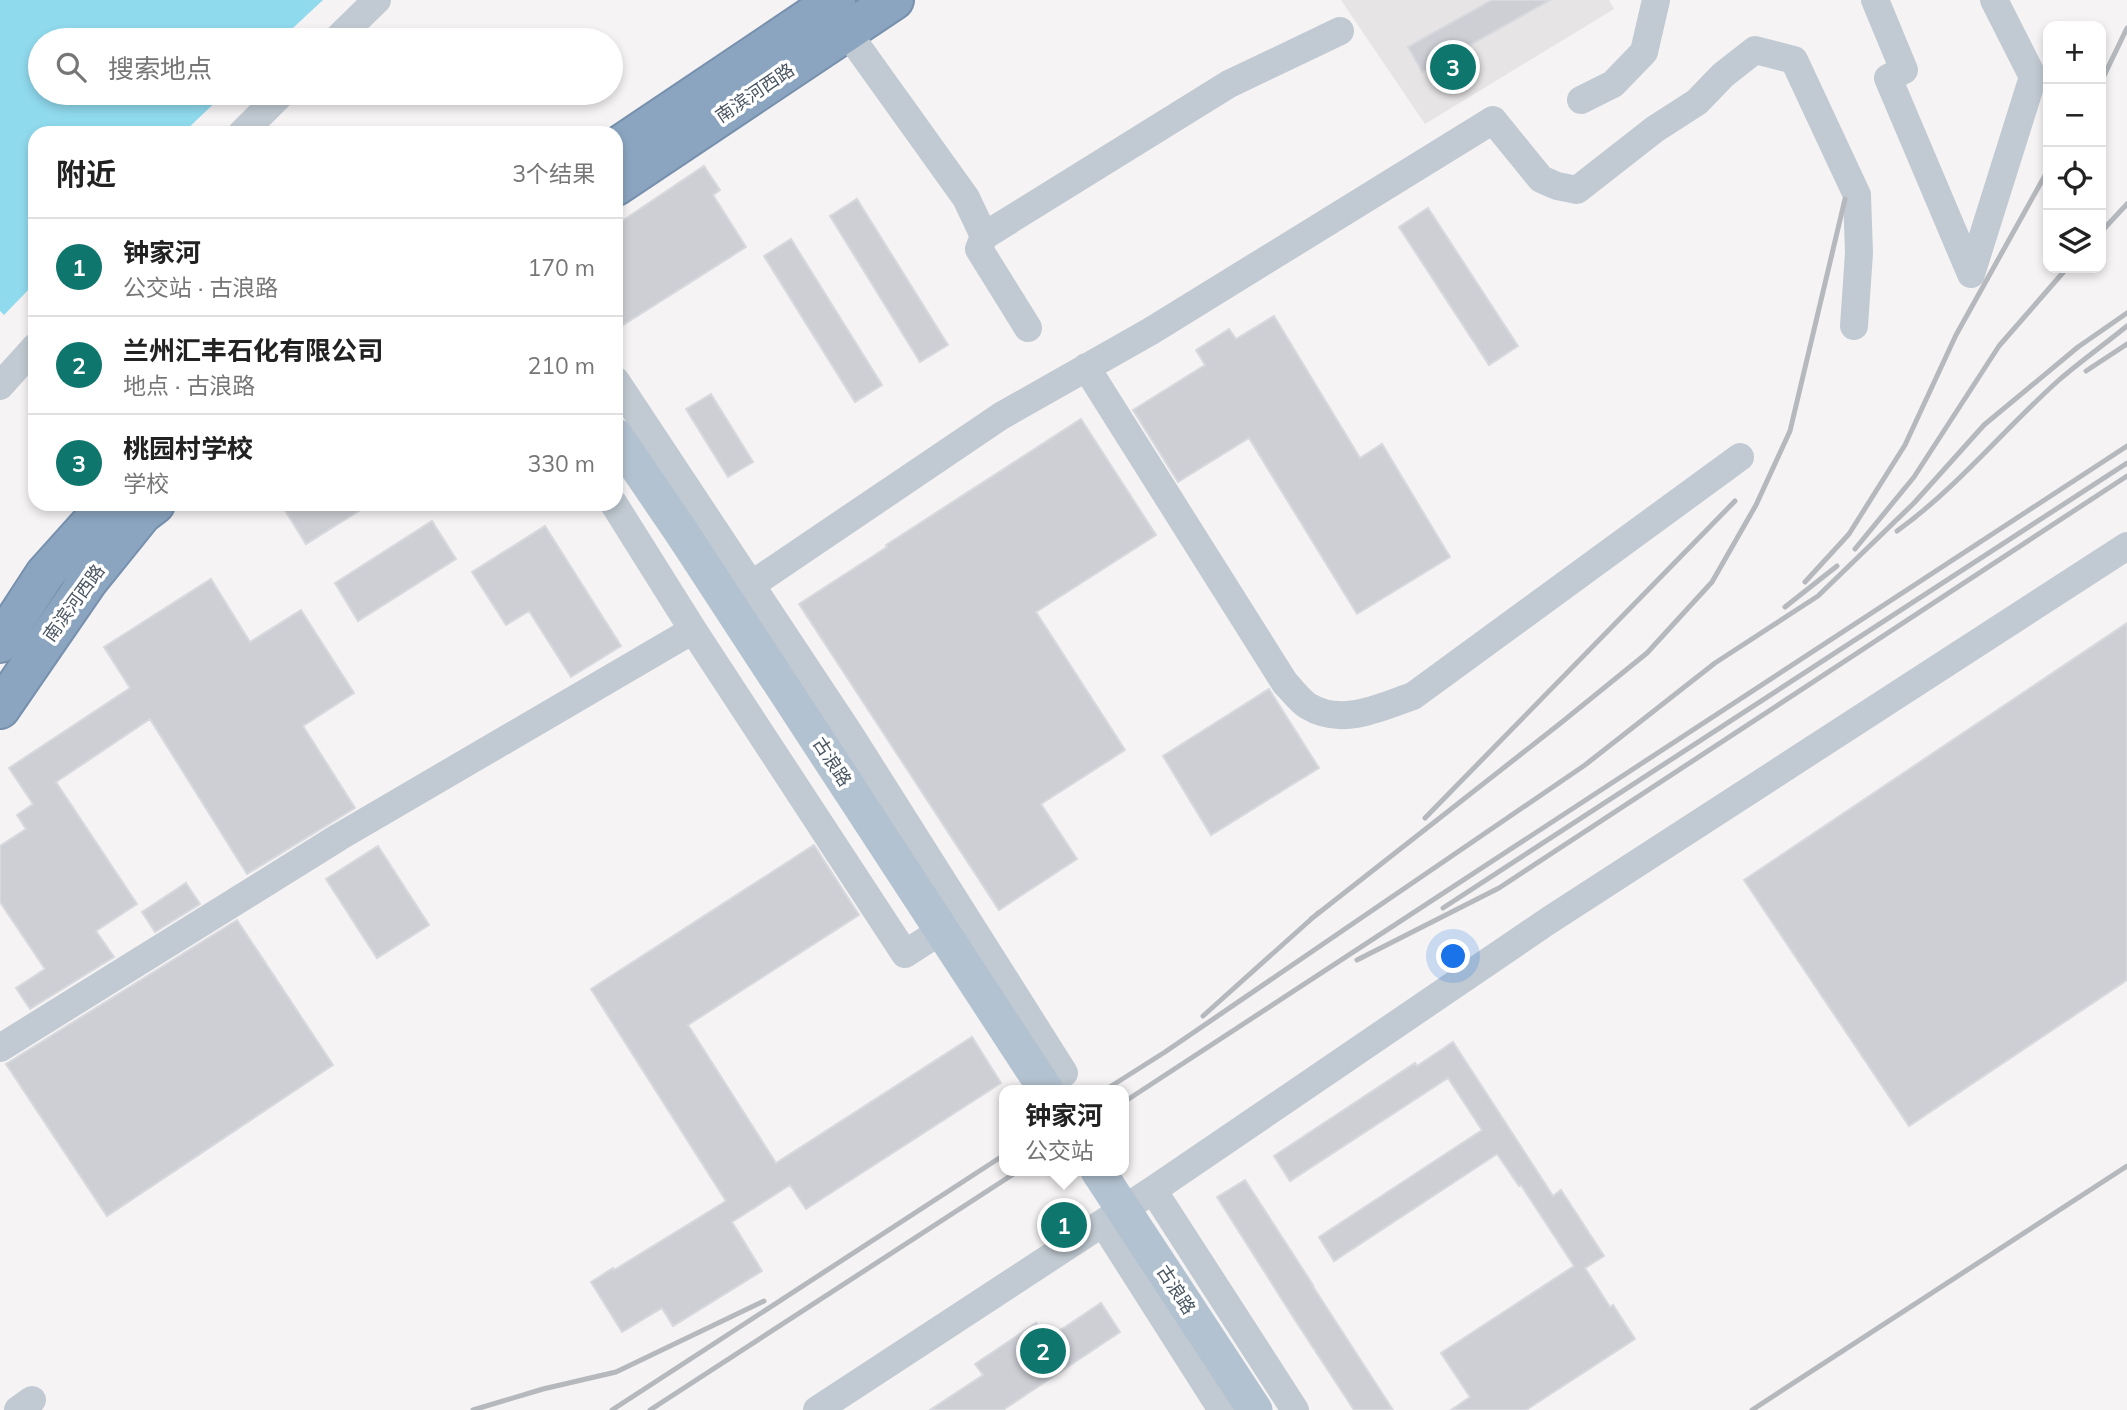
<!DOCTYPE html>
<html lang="zh">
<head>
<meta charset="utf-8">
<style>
  :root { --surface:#fff; --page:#f2f2f2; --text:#222; --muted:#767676; --line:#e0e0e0; --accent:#0f766e }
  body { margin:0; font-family:Mulish,"Noto Sans SC",sans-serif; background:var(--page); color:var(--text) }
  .controls { position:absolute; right:21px; top:21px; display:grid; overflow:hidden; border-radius:14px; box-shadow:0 4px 10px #0003 }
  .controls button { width:63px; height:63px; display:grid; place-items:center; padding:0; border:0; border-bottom:2px solid var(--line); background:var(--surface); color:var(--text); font:35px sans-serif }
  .you { position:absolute; left:1454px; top:957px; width:24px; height:24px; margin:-18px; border:5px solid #fff; border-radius:50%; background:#1a73e8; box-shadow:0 0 0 10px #1a73e833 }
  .badge { display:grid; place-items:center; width:46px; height:46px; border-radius:50%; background:var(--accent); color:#fff; font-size:23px; font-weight:700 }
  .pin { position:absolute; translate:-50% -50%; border:4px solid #fff; box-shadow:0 2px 7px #0006 }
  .popup { position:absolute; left:999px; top:1085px; width:130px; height:91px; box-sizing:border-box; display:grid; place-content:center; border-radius:14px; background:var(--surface); filter:drop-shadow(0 2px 5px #0005); font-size:23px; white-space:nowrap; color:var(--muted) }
  .popup b { font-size:26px; color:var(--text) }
  .popup::after { content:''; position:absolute; left:50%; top:100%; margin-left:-14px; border:14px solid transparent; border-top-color:var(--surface) }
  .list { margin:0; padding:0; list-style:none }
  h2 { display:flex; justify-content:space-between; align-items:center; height:91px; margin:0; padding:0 28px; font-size:30px }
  h2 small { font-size:23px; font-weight:400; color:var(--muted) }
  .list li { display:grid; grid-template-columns:46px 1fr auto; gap:21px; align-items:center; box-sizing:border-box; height:98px; padding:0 28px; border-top:2px solid var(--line) }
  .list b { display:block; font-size:26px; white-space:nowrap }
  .list p { margin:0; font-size:23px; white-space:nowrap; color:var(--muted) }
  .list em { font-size:23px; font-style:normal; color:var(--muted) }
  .icon { flex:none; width:38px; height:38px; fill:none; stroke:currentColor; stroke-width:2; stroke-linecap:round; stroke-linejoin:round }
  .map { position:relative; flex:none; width:2127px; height:1410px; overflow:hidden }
  .search { position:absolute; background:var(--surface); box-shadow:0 4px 10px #0003; left:28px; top:28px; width:595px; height:77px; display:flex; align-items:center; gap:18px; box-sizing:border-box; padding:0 24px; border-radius:38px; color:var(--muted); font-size:26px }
  .panel { position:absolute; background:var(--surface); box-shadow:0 4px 10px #0003; left:28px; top:126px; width:595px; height:385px; border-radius:21px }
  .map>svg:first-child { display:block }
  .education { fill:#e6e4e5 }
  .water { fill:#90daee }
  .building { fill:#cdcfd5; stroke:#d7d9de; stroke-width:2 }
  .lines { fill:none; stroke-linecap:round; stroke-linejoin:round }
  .highway-casing { stroke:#7690ad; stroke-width:42 }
  .minor { stroke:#c1cad2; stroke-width:28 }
  .major { stroke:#b3c2d1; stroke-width:35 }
  .highway { stroke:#8ba5c1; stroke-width:38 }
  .rail { stroke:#b5b8bd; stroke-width:5 }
  .major-bridge { stroke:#b3c2d1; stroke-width:35 }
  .labels { text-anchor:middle; stroke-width:7; stroke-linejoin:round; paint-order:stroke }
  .street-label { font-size:18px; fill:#4a5661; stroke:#fff }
</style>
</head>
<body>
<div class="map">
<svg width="2127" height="1410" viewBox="0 0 2127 1410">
  <rect width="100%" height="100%" fill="#f5f3f3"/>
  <!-- education -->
  <path class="education" d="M1341,0H1609L1614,9L1425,124Z"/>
  <!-- water -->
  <path class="water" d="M0,0H323L280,40H40V93H225L183,133H35V283L4,315L0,311Z"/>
  <!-- building -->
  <path class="building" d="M1492,0H1550L1422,72L1408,47Z
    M704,166L720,190L713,195L746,247L623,325L616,314V225Z
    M857,199L948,345L920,362L830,216Z
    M1428,208L1518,346L1489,365L1399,227Z
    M791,239L882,385L855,402L764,256Z
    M1274,316L1360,458L1382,444L1450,557L1357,614L1249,438L1178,482L1133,410L1205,365L1196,350L1229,329L1236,339Z
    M711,394L753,462L728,477L686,409Z
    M1081,419L1156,535L1036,612L1125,750L1041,804L1077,859L999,910L799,604L887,547L886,545Z
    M281,504H370L306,544Z
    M432,521L456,559L358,621L335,583Z
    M545,526L621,646L571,677L529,611L506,625L472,572Z
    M211,579L250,642L301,610L354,693L303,726L355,808L247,874L150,719L56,782L137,904L96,931L114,957L30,1009L16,988L45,969L0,902V846L26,829L17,815L33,804L9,768L130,688L104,647Z
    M2127,623V980L1909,1126L1744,880Z
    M1269,689L1319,768L1211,835L1163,756Z
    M814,845L859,915L688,1025L776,1163L972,1037L1001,1083L806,1209L790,1185L732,1222L762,1271L673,1326L662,1308L622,1332L591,1282L613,1268L614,1270L726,1201L591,989Z
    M378,846L429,925L377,958L326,879Z
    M186,883L200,904L155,932L142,912Z
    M237,920L333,1065L107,1216L6,1064Z
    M1453,1042L1553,1196L1561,1190L1604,1256L1585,1268L1610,1307L1613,1305L1635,1339L1526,1410H1451L1470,1397L1441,1353L1574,1266L1521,1185L1519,1186L1497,1154L1334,1261L1319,1237L1482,1130L1448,1078L1290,1181L1274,1156L1415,1063L1417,1066Z
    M1245,1180L1313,1285H1312L1393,1410H1354L1295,1320L1217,1197Z
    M1101,1303L1120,1332L1003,1410H930L983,1375L975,1364L1036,1323L1047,1339Z"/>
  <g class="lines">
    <!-- highway casing -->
    <g class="highway-casing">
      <path id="highway" d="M616,148L836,0
        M616,186L894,0
        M0,643L45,574L108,504
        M0,709L88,581L142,514L155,504"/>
    </g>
    <!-- minor -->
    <path class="minor" d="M1875,0L1904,70L1888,78L1971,274
      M847,32L966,198L984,236L1229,84L1340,31
      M336,40L377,0
      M1581,100L1613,84L1644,52L1656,0
      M242,133L282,93
      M984,236L979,249L1028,328
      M1971,274L2033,77L1994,0
      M1086,367L1285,683C1292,690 1300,701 1308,706C1342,727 1380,707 1413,696L1740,457
      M616,381L851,736L1064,1073
      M0,386L35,347
      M614,504L693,630L905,954L959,919
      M751,585L1001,416L1151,331L1493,120L1541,179L1557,186L1577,190L1655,129L1697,102L1723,75L1755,50L1794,60L1857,195L1859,253L1854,326
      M0,1048L339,837L693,630
      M1153,1190L1295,1410
      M1103,1223L1222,1410
      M18,1410L32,1400
      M817,1410L1153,1190L1548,921L2127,546"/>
    <!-- major -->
    <path class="major" d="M616,436L684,536"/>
    <!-- highway -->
    <use href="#highway" class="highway"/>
    <!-- rail -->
    <path class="rail" d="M2101,82L2127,28
      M2101,232L2127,204
      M2086,371L2127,344
      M1897,531C1957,488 2004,429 2059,380C2081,361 2105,344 2127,326
      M1855,549L1914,477L1999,346L2067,268
      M1805,582L1849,534L1905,445L1956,335L2048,170
      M1785,607L1837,566
      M1425,818L1735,501
      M1443,908L2127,463
      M1311,919L1562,722L1647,653L1712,582L1756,505L1790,431L1845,199
      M1357,960L1499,888L2127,476
      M1203,1016L1318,913
      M1105,1090L1165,1052L1585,765L1715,663L1818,596L1914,503L1984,425L2078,347L2127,313
      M1124,1102L2127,446
      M473,1410L543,1389L616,1372L764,1301
      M612,1410L1004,1155
      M650,1410L1018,1171
      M1752,1410L2127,1166"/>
    <!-- major-bridge -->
    <path class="major-bridge" d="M684,536L1046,1090
      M1098,1171L1255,1410"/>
  </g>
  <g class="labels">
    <!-- street labels -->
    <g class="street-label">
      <text transform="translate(755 93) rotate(-34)" y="6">南滨河西路</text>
      <text transform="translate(74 603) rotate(-54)" y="6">南滨河西路</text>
      <text transform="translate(832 762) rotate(57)" y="6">古浪路</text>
      <text transform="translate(1176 1290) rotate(57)" y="6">古浪路</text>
    </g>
  </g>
</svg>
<div class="controls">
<button>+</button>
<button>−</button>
<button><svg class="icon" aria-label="locate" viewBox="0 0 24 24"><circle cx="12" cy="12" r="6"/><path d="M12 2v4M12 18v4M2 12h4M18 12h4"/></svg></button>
<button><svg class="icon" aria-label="layers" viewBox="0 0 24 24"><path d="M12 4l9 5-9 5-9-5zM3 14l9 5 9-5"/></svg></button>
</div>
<div class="you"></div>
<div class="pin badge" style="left:1064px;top:1225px">1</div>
<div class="popup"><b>钟家河</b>公交站</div>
<div class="pin badge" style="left:1043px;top:1351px">2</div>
<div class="pin badge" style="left:1453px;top:67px">3</div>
<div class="search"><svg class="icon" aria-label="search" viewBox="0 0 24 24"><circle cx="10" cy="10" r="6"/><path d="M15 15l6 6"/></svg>搜索地点</div>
<section class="panel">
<h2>附近<small>3个结果</small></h2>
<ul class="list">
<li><span class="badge">1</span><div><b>钟家河</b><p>公交站 · 古浪路</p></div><em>170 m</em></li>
<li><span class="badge">2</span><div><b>兰州汇丰石化有限公司</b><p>地点 · 古浪路</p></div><em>210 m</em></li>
<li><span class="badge">3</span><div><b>桃园村学校</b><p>学校</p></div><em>330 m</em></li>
</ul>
</section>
</div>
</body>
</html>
